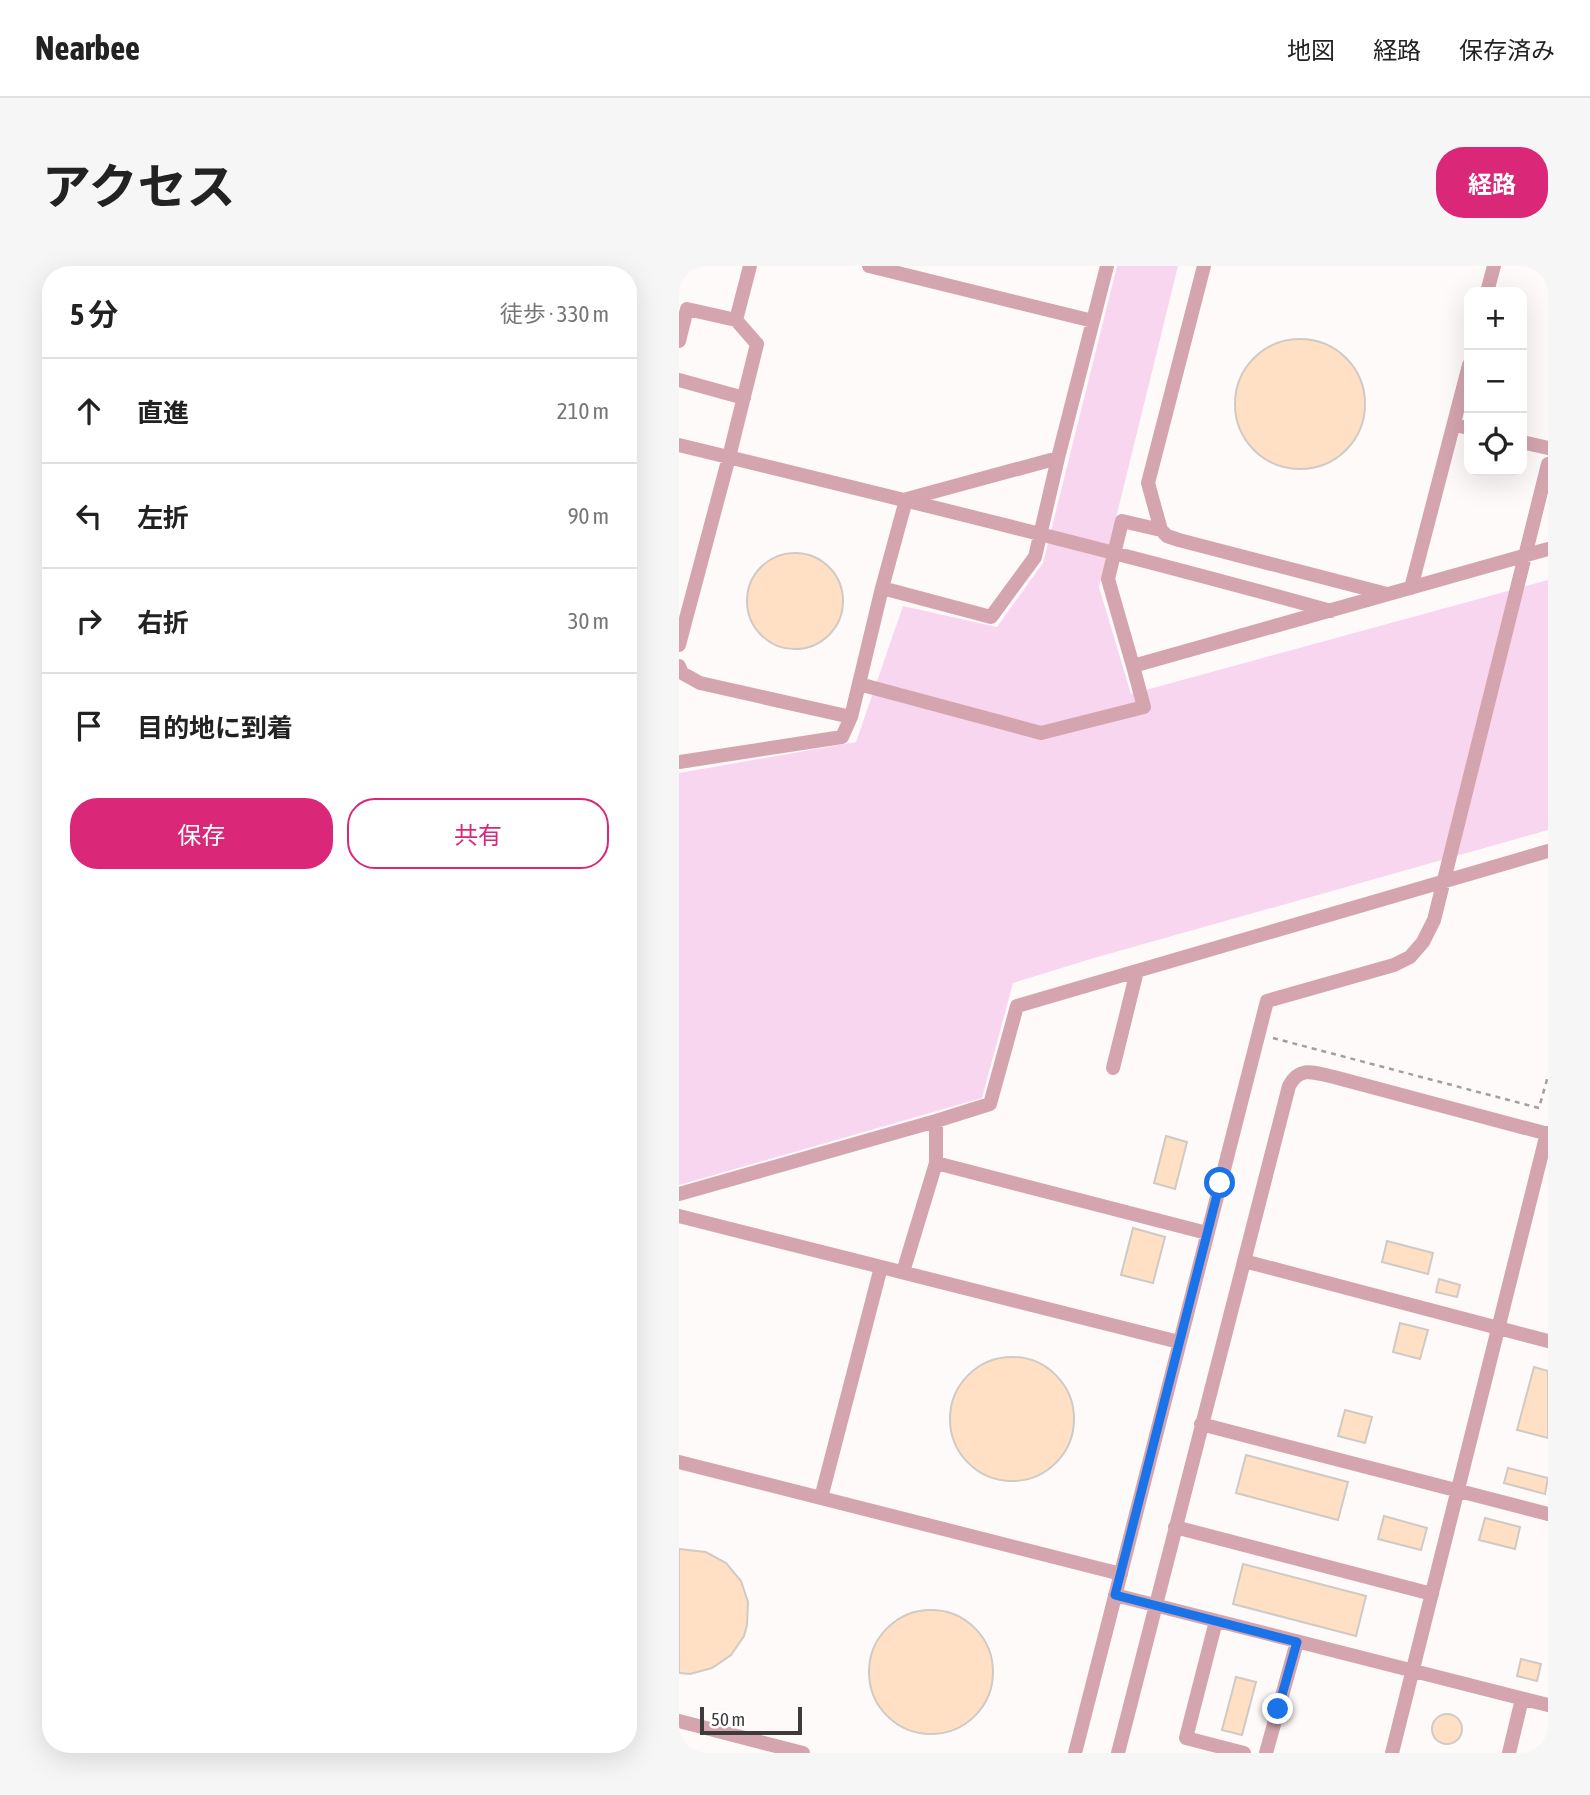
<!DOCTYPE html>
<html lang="ja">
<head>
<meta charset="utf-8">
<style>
  :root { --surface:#fff; --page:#f6f6f6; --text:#222; --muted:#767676; --line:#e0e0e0; --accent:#db2777 }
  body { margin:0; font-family:"Asap Condensed","Noto Sans JP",sans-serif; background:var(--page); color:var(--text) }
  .controls { position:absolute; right:21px; top:21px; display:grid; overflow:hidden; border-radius:14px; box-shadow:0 7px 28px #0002 }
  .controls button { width:63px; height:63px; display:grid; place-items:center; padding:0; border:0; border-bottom:2px solid var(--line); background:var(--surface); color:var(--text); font:35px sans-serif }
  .scale { position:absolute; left:21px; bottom:18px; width:102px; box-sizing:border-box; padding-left:7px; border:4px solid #3f3b3a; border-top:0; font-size:19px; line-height:24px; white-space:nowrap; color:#3f3b3a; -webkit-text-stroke:5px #fff; paint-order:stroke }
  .stop { position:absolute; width:21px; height:21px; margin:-16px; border:5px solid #1a73e8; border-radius:50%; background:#fff }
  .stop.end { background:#1a73e8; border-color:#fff; box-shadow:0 2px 7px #0008 }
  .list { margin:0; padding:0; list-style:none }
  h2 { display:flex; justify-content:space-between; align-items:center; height:91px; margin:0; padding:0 28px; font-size:30px }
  h2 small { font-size:23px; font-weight:400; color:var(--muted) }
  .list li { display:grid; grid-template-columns:46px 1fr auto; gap:21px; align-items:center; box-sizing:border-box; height:105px; padding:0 28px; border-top:2px solid var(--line) }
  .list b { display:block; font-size:26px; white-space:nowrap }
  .list em { font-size:23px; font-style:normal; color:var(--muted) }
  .actions { display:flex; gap:14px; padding:21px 28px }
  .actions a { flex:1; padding:16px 0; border:2px solid var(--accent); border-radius:28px; text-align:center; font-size:24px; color:var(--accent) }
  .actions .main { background:var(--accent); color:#fff }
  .icon { flex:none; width:38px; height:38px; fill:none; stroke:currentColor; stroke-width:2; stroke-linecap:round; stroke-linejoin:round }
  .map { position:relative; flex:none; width:869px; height:1487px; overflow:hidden; border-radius:28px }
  header { display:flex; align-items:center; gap:42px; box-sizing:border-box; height:98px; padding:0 35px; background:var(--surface); border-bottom:2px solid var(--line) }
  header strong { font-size:33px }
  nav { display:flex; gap:38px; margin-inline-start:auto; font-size:24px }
  .intro { display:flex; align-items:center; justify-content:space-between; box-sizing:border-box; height:168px; padding:0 42px }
  h1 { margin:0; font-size:49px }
  .button { padding:18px 32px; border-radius:28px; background:var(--accent); color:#fff; font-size:24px; font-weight:700 }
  main { display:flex; gap:42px; padding:0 42px }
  aside { flex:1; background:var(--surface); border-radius:28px; box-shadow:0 7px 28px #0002 }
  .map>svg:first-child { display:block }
  .water { fill:#f8d6f0 }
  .building { fill:#ffe0c4; stroke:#d0cac5; stroke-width:2 }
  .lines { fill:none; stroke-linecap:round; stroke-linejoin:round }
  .path { stroke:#a39f9f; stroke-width:2.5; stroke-dasharray:5 5; stroke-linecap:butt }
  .minor { stroke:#d4a5af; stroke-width:14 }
  .route { stroke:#1a73e8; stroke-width:9 }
</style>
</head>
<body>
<header>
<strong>Nearbee</strong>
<nav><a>地図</a><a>経路</a><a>保存済み</a></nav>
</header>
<div class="intro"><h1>アクセス</h1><a class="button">経路</a></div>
<main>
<aside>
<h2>5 分<small>徒歩 · 330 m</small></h2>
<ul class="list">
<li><svg class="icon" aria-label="ahead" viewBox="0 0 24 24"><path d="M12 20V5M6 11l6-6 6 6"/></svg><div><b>直進</b></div><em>210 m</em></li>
<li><svg class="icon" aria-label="left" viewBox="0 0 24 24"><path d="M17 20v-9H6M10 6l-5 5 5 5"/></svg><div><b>左折</b></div><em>90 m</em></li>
<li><svg class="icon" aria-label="right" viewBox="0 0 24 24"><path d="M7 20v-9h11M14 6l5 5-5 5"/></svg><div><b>右折</b></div><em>30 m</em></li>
<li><svg class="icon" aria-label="arrive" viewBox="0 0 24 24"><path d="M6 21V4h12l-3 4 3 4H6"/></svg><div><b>目的地に到着</b></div></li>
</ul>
<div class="actions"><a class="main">保存</a><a>共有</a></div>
</aside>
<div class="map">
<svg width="869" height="1487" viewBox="0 0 869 1487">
  <rect width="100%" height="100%" fill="#fefafa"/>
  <!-- water -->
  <path class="water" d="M438,0H499L420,321L452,428L869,314V564L415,692L334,717L303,832L0,919V507L177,476L224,340L318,361L364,297Z"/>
  <!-- building -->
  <path class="building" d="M556 138a65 65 0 1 1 130 0a65 65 0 1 1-130 0Z
    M68 335a48 48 0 1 1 96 0a48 48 0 1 1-96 0Z
    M487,870L508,876L496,923L475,917Z
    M454,962L486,971L474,1017L442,1009Z
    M708,975L754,987L749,1008L703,996Z
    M760,1013L781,1019L778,1031L757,1026Z
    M721,1057L749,1064L741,1093L714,1086Z
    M271 1153a62 62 0 1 1 124 0a62 62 0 1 1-124 0Z
    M855,1101L869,1105V1172L838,1164Z
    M666,1144L693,1151L686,1177L659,1170Z
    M567,1189L669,1216L659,1254L557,1227Z
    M829,1202L869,1212L866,1228L825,1217Z
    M705,1250L748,1262L742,1284L699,1273Z
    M806,1252L841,1261L836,1283L800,1274Z
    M0,1283L27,1286L47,1297L62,1315L69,1336L68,1359L65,1370L52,1389L33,1402L11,1408L0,1407Z
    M564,1298L687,1330L677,1370L554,1338Z
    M190 1406a62 62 0 1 1 124 0a62 62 0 1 1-124 0Z
    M842,1393L862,1398L858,1415L838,1410Z
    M557,1411L577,1416L563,1469L543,1464Z
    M753 1463a15 15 0 1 1 30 0a15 15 0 1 1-30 0Z"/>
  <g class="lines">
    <!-- path -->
    <path class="path" d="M594,772L860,842L869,810"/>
    <!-- minor -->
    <path class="minor" d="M190,0L414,55
      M525,0L469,217L482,264L488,270L500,274L708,328
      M808,26L815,0
      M0,75L8,43L57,54
      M0,114L65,132
      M775,159L790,162
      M843,176L869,182
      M0,179C218,232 436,285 652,345
      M228,233L379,192
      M482,264L443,255L429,313L454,400L869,283
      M203,322L312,351L356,291L379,192L428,0
      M732,322L790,99
      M0,379L50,191L78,78L57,54L71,0
      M0,400L3,407L21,417L172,451
      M180,418L362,467L465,441L454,400
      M0,496L163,471L172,451L203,322L227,234
      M434,802L458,705
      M257,897L528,967
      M0,928L257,855L311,838L338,740L869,585
      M0,950L500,1076
      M565,995L869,1075
      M224,1006L257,897V855
      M522,1158L869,1248
      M0,1196L442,1308
      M142,1232L202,1001
      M496,1261L753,1328
      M436,1329L869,1439
      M537,1355L507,1472L565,1487
      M0,1455L124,1487
      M396,1487L588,735L715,699L731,691L744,676L755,654L869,198
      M439,1487L610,820C621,799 636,807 655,811L869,868
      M587,1487L618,1376
      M713,1487L868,867
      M830,1487L843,1433"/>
  </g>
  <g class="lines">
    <!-- route -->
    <path class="route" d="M541,917L436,1329L618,1376L599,1443"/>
  </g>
</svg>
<div class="controls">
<button>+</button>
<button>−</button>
<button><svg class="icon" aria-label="locate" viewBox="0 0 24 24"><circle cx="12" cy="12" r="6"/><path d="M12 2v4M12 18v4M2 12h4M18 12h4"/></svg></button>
</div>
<div class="scale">50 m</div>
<div class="stop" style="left:541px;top:917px"></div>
<div class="stop end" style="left:599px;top:1443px"></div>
</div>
</main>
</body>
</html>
